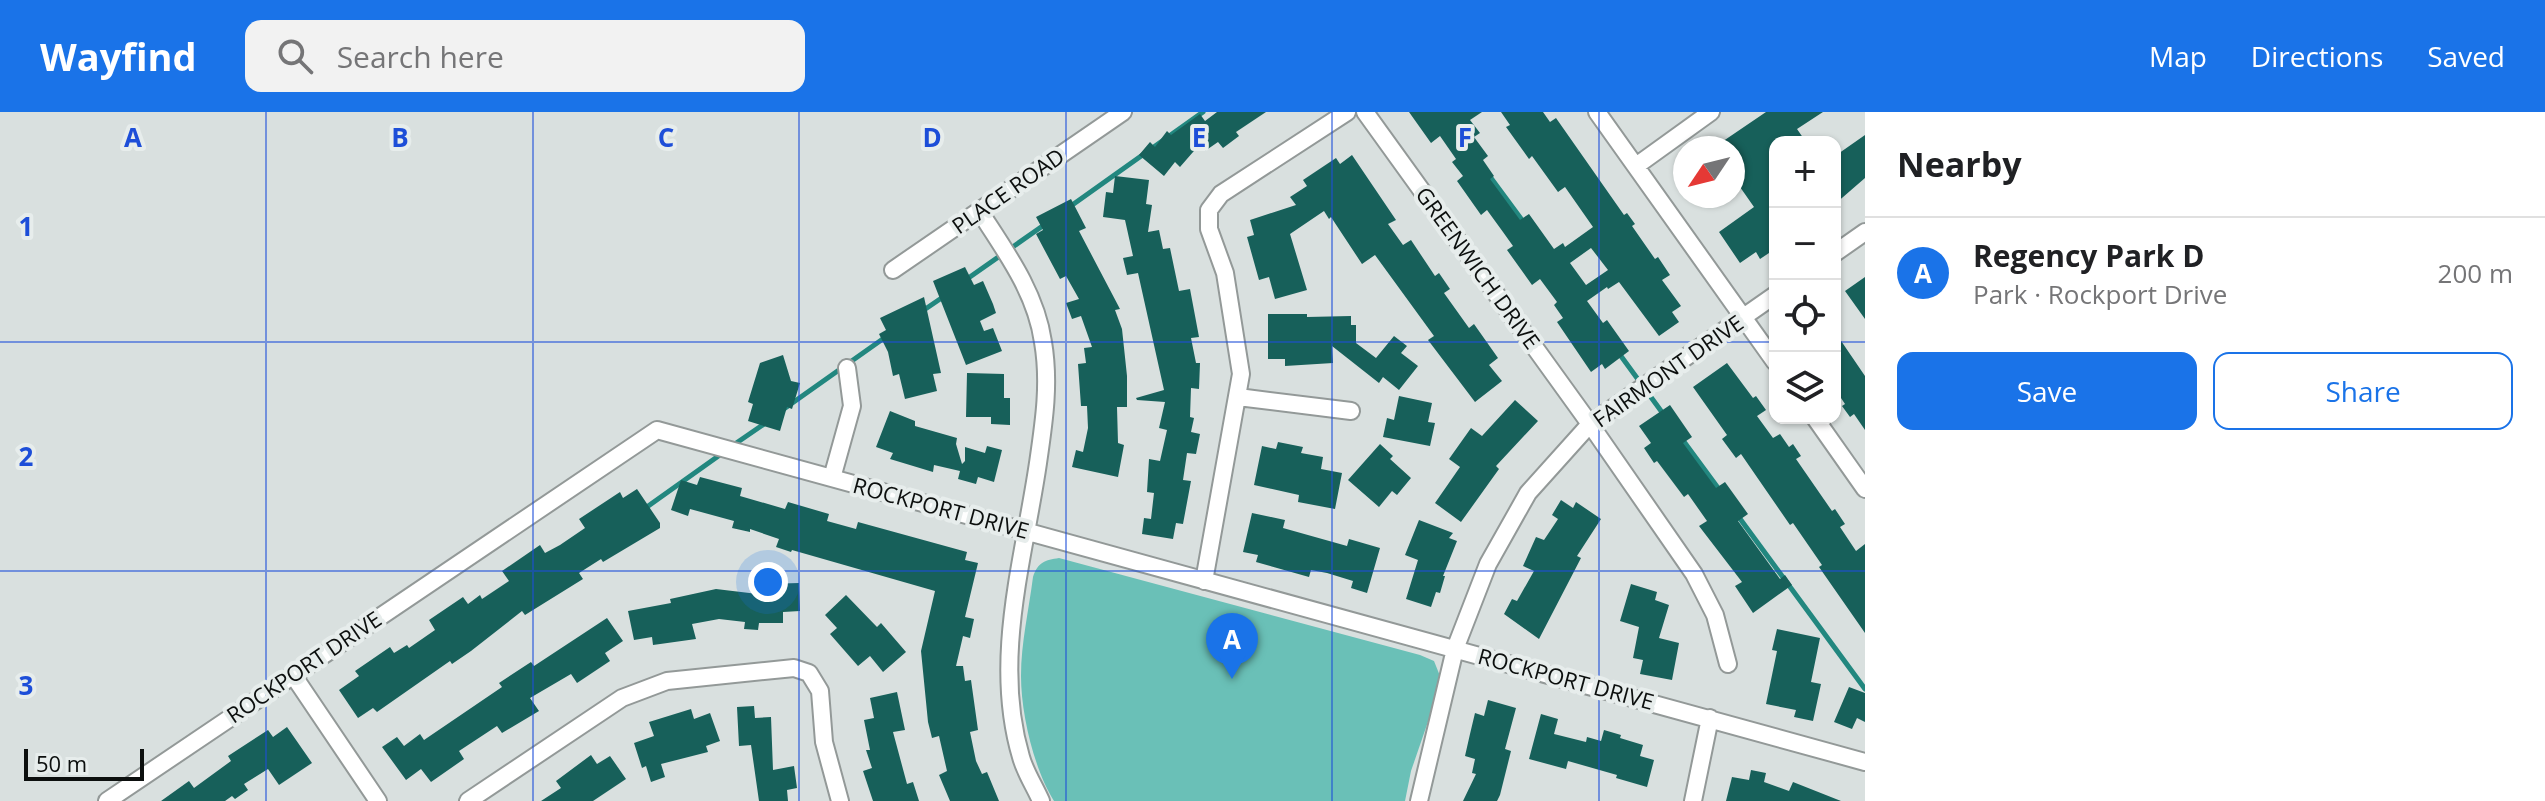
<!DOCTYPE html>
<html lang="en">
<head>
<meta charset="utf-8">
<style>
  :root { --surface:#fff; --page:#f2f2f2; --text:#202124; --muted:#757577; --line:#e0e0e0; --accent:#1a73e8 }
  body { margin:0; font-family:"Open Sans",sans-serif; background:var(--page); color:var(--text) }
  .controls { position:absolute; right:24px; top:24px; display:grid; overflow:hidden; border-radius:16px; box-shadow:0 2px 6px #0004 }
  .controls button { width:72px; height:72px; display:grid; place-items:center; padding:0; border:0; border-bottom:2px solid var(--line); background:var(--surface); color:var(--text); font:40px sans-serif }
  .compass { position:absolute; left:1673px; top:24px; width:72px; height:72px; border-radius:50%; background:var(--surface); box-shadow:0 2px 6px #0004; rotate:235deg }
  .scale { position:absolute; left:24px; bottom:20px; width:120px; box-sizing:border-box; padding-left:8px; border:4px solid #0c0f0e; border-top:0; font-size:22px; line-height:28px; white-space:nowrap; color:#0c0f0e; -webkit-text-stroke:6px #e7edec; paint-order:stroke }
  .you { position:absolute; left:768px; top:470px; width:28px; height:28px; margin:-20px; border:6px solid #fff; border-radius:50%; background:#1a73e8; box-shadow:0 0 0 12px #1a73e833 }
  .badge { display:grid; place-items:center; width:52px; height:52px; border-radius:50%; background:var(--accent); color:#fff; font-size:26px; font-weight:700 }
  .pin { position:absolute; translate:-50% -66px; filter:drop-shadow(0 2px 4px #0008) }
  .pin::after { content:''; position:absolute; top:42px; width:28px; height:24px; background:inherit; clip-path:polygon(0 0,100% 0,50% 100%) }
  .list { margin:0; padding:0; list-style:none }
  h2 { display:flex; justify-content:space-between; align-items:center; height:104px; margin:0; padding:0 32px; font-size:34px }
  h2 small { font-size:26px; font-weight:400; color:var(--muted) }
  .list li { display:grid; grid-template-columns:52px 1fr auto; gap:24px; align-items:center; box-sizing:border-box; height:112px; padding:0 32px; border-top:2px solid var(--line) }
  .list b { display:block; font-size:30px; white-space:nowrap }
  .list p { margin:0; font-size:26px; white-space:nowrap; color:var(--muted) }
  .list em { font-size:26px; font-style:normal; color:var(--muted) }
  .actions { display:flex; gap:16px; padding:24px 32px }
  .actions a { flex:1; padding:18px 0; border:2px solid var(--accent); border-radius:16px; text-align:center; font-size:28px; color:var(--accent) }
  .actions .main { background:var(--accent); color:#fff }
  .icon { flex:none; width:44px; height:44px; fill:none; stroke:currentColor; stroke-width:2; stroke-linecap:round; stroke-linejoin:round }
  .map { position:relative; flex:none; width:1865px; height:689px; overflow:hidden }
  header { display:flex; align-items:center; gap:48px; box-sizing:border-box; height:112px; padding:0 40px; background:var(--accent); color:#fff }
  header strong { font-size:38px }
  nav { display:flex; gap:44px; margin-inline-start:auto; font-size:28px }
  .search { width:560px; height:72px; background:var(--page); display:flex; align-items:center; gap:20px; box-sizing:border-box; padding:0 28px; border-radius:16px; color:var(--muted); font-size:30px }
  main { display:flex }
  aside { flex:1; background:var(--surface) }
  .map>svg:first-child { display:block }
  .green { fill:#6ac0b7 }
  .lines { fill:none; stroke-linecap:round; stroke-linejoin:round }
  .stream { stroke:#22877f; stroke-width:5 }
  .building { fill:#17605a; fill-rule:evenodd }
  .minor-casing { stroke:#939998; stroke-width:20 }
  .minor { stroke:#fff; stroke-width:16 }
  .grid { fill:none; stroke:#1d4ed8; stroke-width:2; stroke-opacity:0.55 }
  .labels { text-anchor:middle; stroke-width:8; stroke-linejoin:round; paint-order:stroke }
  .street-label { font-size:22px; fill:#0c0f0e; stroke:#e7edec }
  .grid-label { font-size:26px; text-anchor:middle; font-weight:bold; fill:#1d4ed8; stroke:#e7edec; stroke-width:8; stroke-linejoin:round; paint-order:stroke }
</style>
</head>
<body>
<header>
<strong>Wayfind</strong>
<div class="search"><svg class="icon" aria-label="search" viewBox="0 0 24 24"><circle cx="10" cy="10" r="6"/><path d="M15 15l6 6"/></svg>Search here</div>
<nav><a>Map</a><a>Directions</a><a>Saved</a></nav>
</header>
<main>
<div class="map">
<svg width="1865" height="689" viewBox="0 0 1865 689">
  <rect width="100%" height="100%" fill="#d9e0df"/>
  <!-- green -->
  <path class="green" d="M1059,446L1420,543L1434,549L1442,569L1411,659L1405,689H1054C1034,657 1021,602 1021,564C1021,531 1029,497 1033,465C1038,450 1045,448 1059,446Z"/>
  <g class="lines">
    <!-- stream -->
    <path class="stream" d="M1488,62L1525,112
      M1068,96L1203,0
      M967,167L1044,113
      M921,200L943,185
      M1618,240L1664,303
      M781,299L887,224
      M1682,327L1721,380
      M732,334L767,310
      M644,397L724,340
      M1738,404L1865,577"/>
  </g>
  <!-- building -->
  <path class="building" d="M1217,0H1266L1236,20L1239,24L1223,36L1218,30L1205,39L1200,32L1180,55L1175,50L1164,64L1139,43L1150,30L1155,35L1167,19L1171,23L1200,2L1205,9Z
    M1409,0H1482L1470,8L1480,21L1474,25L1488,44L1483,48L1494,64L1490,67L1520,108L1529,102L1554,137L1563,131L1565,135L1593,115L1565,75L1558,80L1532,44L1529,47L1506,15L1510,13L1501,0H1543L1550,10L1556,6L1624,103L1627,101L1635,112L1632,114L1655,147L1658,145L1670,163L1662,168L1681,194L1672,200L1679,210L1659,224L1619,170L1608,177L1607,175L1587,189L1603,211L1607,208L1629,239L1605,257L1602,252L1591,260L1557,210L1563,206L1554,193L1557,190L1540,167L1532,173L1507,138L1513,134L1503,120L1487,98L1481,103L1457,69L1463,64L1452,50L1456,47L1440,24L1431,31ZM1591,136L1608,158L1586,173L1570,151Z
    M1766,0H1823L1797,17L1806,30H1775V137L1760,147L1756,140L1740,151L1719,120L1754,95L1740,75L1733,79V58L1742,53L1733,36H1713Z
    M1865,23V66L1835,92V44Z
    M1352,43L1396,108L1388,112L1403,133L1411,128L1435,164L1439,161L1450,177L1444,181L1469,216L1474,212L1498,246L1489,253L1502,269L1475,290L1428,228L1434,224L1375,143L1362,152L1331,105L1329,107L1324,99L1290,122L1307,178L1275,187L1269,165L1259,168L1247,125L1254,123L1250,108L1296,93L1290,85L1307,74L1303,68L1336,46L1340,52Z
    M1115,64L1149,68L1146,92L1152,93L1148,120L1159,118L1163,137L1170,136L1179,179L1190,177L1199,225L1191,226L1196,251H1200L1199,277L1191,276L1190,305L1194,306L1191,320L1200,322L1196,342L1187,341L1183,368L1191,369L1183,412L1176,411L1173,427L1142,422L1144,406L1151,407L1154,381L1147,380L1149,347L1160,349L1167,318L1159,316L1165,290L1137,288L1136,286L1164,278L1138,161L1127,163L1123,146L1133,144L1125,108L1103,105L1106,80L1113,81Z
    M1071,87L1086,116L1079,119L1120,197L1115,198L1122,217L1127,264V295H1117L1118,331L1124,333L1118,365L1072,355L1076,338L1083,340L1088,316L1087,294H1081L1078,252L1086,251L1084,236L1092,235L1081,204L1072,207L1066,191L1079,187L1066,164L1060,167L1036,122L1043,118L1036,105Z
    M965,155L974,173L983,169L993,192L996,201L980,209L984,219L993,216L1002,239L966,253L933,169Z
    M1865,165V207L1845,179Z
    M924,185L941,261L933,262L937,279L905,287L899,262L893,264L888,240L879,222L886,218L880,206Z
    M1268,202H1307V205L1351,204V213H1356V231L1376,246L1394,224L1407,234L1401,241L1418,254L1399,278L1383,265L1379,271L1332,234L1333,251L1285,254V247H1268Z
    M1835,220L1865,264V318L1854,302L1850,305L1842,294L1845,292L1835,277Z
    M783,243L791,269L800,271L792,297L787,295L780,319L748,309L753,292L748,290L760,251Z
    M1727,251L1753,286L1756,284L1766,298L1757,304L1773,326L1780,322L1789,335L1793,332L1801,344L1796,347L1832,399L1835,397L1845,412L1840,415L1856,439L1865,432V521L1819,455L1822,453L1793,411L1790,413L1741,342L1736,346L1722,327L1727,323L1693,275Z
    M967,261L1004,262V286H1010V313L991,312V305H966Z
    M1399,284L1432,291L1428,310L1435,311L1430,334L1383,325L1387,306L1394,308Z
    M1515,288L1538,309L1496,354L1499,357L1461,410L1435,391L1460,355L1449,347L1471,316L1482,324Z
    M1670,293L1692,325L1683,331L1716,376L1725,370L1748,402L1738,409L1780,467L1785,463L1792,473L1753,501L1735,474L1742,470L1699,414L1707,409L1688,382L1684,385L1657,349L1654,351L1644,336L1651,331L1639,314Z
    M890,299L915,309V314L957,326L956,332L962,352L965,349V335L985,341L987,334L1002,338L994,370L978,365L976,372L958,367L960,359L934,353L933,360L890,347L893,341L876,335Z
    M1278,330L1303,335L1301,341L1323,345L1321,357L1342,361L1335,397L1298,390L1299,383L1254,373L1262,334L1276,337Z
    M1380,332L1393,344L1390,347L1411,366L1397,383L1392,379L1379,395L1348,368Z
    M700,365L742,376L740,384L785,397L788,390L829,402L827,409L856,417L858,410L967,440L965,448L978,451L965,505L974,507L970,526L963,524L956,554H963L965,569L971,568L978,618L970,620L976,649L982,662L987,660L999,689H950L939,663L947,659L939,624L932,626L928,610L921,539L935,479L792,438L791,440L776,435L779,427L750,417V420L732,416L734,409L690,397L688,404L671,398L681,368L697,373Z
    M637,377L660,411V416L603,450L601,447L579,461L583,467L525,503L522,499L471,539L452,552L450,549L377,600L373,596L358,606L339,578L359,564L355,559L390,535L394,541L407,533L409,536L435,518L429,508L463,485L468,492L480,483L482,487L509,469L502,459L540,433L545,441L560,433L585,416L579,407L620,380L623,386Z
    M1561,388L1573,396L1576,390L1601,407L1577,444L1581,446L1539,527L1504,502L1512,487L1517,489L1534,459L1523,454L1536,425L1544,428L1558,407L1552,403Z
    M1252,401L1285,408L1283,416L1347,434L1349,427L1380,436L1367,481L1351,476L1353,469L1327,461L1311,458L1309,465L1256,450L1258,443L1243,440Z
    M1419,408L1453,421L1449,426L1457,429L1443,464H1445L1440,481L1436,480L1431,495L1406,487L1418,448L1405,443Z
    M799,471L800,499L783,500V511H759L758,518L744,517L745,510L719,507L692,512L696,527L653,533L652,525L634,528L628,499L671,491L670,487L716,477L766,483V472Z
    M1631,472L1657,480L1655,488L1669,493L1659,526L1679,531L1672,568L1640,562L1643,548L1633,546L1639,515L1620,509Z
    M846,483L877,515L881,511L906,540L883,560L870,544L858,554L830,522L837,516L825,503Z
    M607,506L623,529L605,541L610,549L577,571L571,562L530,586L539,599L502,621L497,614L459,639L464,647L431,670L421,657L406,668L382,635L397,625L404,634L420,622L424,628L502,575L499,571L531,550L534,554Z
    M1777,517L1820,526L1811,570L1821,572L1813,609L1794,605L1796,598L1766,592L1777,539L1772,538Z
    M1849,575L1865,581V610L1857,606L1852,617L1834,610Z
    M897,580L905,618L893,620L907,672L913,670L919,689H873L863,659L872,656L866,638H870L864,608L874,606L870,586Z
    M1488,588L1516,596L1505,637L1511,639L1500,683L1497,689H1463L1476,662L1472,661L1475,647L1465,644L1470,622L1475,601L1484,604Z
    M754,594L755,606L771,605L773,658L794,654L797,676L787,678L788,689H759L751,633L739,634L737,595Z
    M691,597L694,607L710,601L720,629L706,634L708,640L661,652L665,665L651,670L646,654L642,656L634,631L654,624L649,610Z
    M1541,602L1558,607L1554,622L1586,630L1587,625L1601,629L1604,618L1621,623L1620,626L1643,633L1640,644L1654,648L1647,675L1616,666L1617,663L1568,649L1566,657L1529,647Z
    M287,615L312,651L279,673L268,657L244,672L248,678L235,687L232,684L225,689H161L189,669L194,676L231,649L228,644L268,618L273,625Z
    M591,643L597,652L610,644L626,667L593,689H541L561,676L556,669Z
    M1751,658L1766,661L1764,670L1789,679L1793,670L1841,689H1726L1732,665L1749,668Z"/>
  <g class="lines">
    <!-- minor casing -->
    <g class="minor-casing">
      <path id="minor" d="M1365,0L1590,312L1694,462L1715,503L1728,552
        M1597,0L1775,250
        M1636,54L1711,0
        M980,100C1006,140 1036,181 1043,230C1050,271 1044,310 1038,351C1024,447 992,548 1021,645C1025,660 1035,675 1041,689
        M1835,141L1865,120
        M893,158L1123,0
        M1238,285L1351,299
        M1815,306L1865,377
        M832,366L852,294L847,256
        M1204,469L1241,262L1225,161L1209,117V98L1221,82L1347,0
        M293,563L378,689
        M107,689L657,318L1865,650
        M468,689L622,586L667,569L794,556L809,561L820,579L824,630L840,689
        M1419,689L1455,537L1488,452L1528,381L1590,312L1775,183
        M1693,689L1710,606"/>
    </g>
    <!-- minor -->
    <use href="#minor" class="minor"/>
  </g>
  <!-- grid -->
  <path class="grid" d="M266,0V689M533,0V689M799,0V689M1066,0V689M1332,0V689M1599,0V689M0,230H1775M1835,230H1865M0,459H1865"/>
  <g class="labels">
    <!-- street labels -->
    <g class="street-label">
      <text transform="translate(1008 79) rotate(-35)" y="8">PLACE ROAD</text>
      <text transform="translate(1478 156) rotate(54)" y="8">GREENWICH DRIVE</text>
      <text transform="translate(1668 259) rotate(-35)" y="8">FAIRMONT DRIVE</text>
      <text transform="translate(941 396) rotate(15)" y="8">ROCKPORT DRIVE</text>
      <text transform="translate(304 555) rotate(-34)" y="8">ROCKPORT DRIVE</text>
      <text transform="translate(1566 567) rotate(15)" y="8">ROCKPORT DRIVE</text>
    </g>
  </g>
  <g class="grid-label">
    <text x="133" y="35">A</text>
    <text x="400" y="35">B</text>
    <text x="666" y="35">C</text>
    <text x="932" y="35">D</text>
    <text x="1199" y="35">E</text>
    <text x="1465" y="35">F</text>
    <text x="26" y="124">1</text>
    <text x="26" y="354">2</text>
    <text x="26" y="583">3</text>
  </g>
</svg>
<div class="controls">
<button>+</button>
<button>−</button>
<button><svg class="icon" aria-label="locate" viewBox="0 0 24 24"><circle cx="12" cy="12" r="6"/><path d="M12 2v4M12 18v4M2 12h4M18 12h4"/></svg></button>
<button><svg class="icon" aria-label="layers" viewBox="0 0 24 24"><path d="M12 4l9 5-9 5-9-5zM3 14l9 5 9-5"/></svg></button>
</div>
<svg class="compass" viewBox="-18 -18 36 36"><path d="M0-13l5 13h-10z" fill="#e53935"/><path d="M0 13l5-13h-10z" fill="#757577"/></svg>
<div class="scale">50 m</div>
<div class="you"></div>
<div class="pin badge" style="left:1232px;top:567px">A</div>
</div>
<aside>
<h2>Nearby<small></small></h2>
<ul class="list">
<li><span class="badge">A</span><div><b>Regency Park D</b><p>Park · Rockport Drive</p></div><em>200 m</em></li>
</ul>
<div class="actions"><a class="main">Save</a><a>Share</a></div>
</aside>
</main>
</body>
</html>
